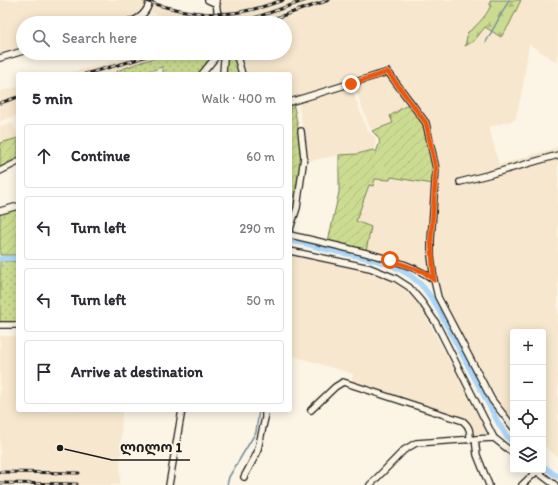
<!DOCTYPE html>
<html lang="en">
<head>
<meta charset="utf-8">
<style>
  :root { --surface:#fff; --page:#f7f7f7; --text:#2b2b33; --muted:#7c7c81; --line:#e1e1e2 }
  body { margin:0; font-family:Itim,"Noto Sans Georgian",sans-serif; background:var(--page); color:var(--text) }
  .controls { position:absolute; right:12px; bottom:12px; display:grid; overflow:hidden; border-radius:4px; box-shadow:0 2px 10px #0003 }
  .controls button { width:36px; height:36px; display:grid; place-items:center; padding:0; border:0; border-bottom:1px solid var(--line); background:var(--surface); color:var(--text); font:20px sans-serif }
  .stop { position:absolute; width:12px; height:12px; margin:-9px; border:3px solid #ea580c; border-radius:50%; background:#fff }
  .stop.end { background:#ea580c; border-color:#fff; box-shadow:0 1px 4px #0008 }
  .list { margin:0; padding:0; list-style:none }
  h2 { display:flex; justify-content:space-between; align-items:center; height:52px; margin:0; padding:0 16px; font-size:17px }
  h2 small { font-size:13px; font-weight:400; color:var(--muted) }
  .list li { display:grid; grid-template-columns:26px 1fr auto; gap:12px; align-items:center; box-sizing:border-box; height:64px; margin:0 8px 8px; padding:0 8px; border:1px solid var(--line); border-radius:4px }
  .list b { display:block; font-size:15px; white-space:nowrap }
  .list em { font-size:13px; font-style:normal; color:var(--muted) }
  .icon { flex:none; width:22px; height:22px; fill:none; stroke:currentColor; stroke-width:2; stroke-linecap:round; stroke-linejoin:round }
  .map { position:relative; flex:none; width:558px; height:485px; overflow:hidden }
  .search { position:absolute; background:var(--surface); box-shadow:0 2px 10px #0003; left:16px; top:16px; width:276px; height:44px; display:flex; align-items:center; gap:10px; box-sizing:border-box; padding:0 14px; border-radius:22px; color:var(--muted); font-size:15px }
  .panel { position:absolute; background:var(--surface); box-shadow:0 2px 10px #0003; left:16px; top:72px; width:276px; height:340px; border-radius:4px }
  .map>svg:first-child { display:block }
  .built { fill:#f7e7ce }
  .grass { fill:url(#grass-dots); stroke:#747c56 }
  .forest { fill:url(#forest-firs); stroke:#747c56 }
  .garden { fill:url(#garden-furrows); stroke:#747c56 }
  .lines { fill:none; stroke-linecap:round; stroke-linejoin:round }
  .stream { stroke:#728c9f; stroke-width:1.5 }
  .canal { stroke:#acd6f7; stroke-width:5.5 }
  .minor-casing { stroke:#1c1c1c; stroke-width:8 }
  .minor { stroke:#fcf5e5; stroke-width:5.5 }
  .rail-casing { stroke:#1c1c1c; stroke-width:3 }
  .rail { stroke:#fcf5e5; stroke-width:1.5; stroke-dasharray:4.5; stroke-linecap:butt }
  .route { stroke:#ea580c; stroke-width:5 }
  .leader { fill:none; stroke:#1c1c1c; stroke-width:1.5 }
  .callout-dot { fill:#1c1c1c; stroke:#fcf5e5; stroke-width:1.5 }
  .callout-label { font-size:14px; text-anchor:middle; font-weight:bold; fill:#1c1c1c; stroke:#fcf5e5; stroke-width:4; stroke-linejoin:round; paint-order:stroke }
</style>
</head>
<body>
<div class="map">
<svg width="558" height="485" viewBox="0 0 558 485">
  <defs>
    <pattern id="grass-dots" width="8" height="8" patternUnits="userSpaceOnUse"><rect width="8" height="8" fill="#cbdc91"/><path d="M2 2h.1M6 6h.1" fill="none" stroke="#aebc7c" stroke-width="1.8" stroke-linecap="round"/></pattern>
    <pattern id="forest-firs" width="22" height="20" patternUnits="userSpaceOnUse"><rect width="22" height="20" fill="#cbdc91"/><path d="M5 1l3.5 6h-7zM16 11l3.5 6h-7z" fill="#aebc7c"/></pattern>
    <pattern id="garden-furrows" width="10" height="10" patternUnits="userSpaceOnUse"><rect width="10" height="10" fill="#cbdc91"/><path d="M-1 1l2-2M0 10L10 0M9 11l2-2" fill="none" stroke="#aebc7c"/></pattern>
  </defs>
  <rect width="100%" height="100%" fill="#fcf5e5"/>
  <filter id="ink" filterUnits="userSpaceOnUse"><feTurbulence type="fractalNoise" baseFrequency=".025" numOctaves="2"/><feDisplacementMap in="SourceGraphic" scale="8" xChannelSelector="R" yChannelSelector="G"/><feConvolveMatrix kernelMatrix="1 2 1 2 8 2 1 2 1" color-interpolation-filters="sRGB"/></filter>
  <g filter="url(#ink)">
    <!-- built -->
    <path class="built" d="M0,0H147L138,15L111,23H23V48L0,54Z
      M212,0H558V63L529,44L522,92L515,120L489,127L499,165L558,147V457L543,445V332H513V421L476,367L438,285L433,253L437,172L435,152L426,117L393,73L384,69L290,99V74H245L240,53H285V23H205L169,17L151,12L155,2L193,11L211,12Z
      M144,53H174L144,61L110,74H65Z
      M382,78H390L410,103L393,123L372,131L368,124L356,90L357,86Z
      M18,87V115L0,121V91Z
      M349,87L352,89L367,130L375,137L376,144L373,150L357,154L339,155L309,161L299,107L300,102Z
      M12,123L18,135V138L0,143V126Z
      M391,177L433,184L428,236L431,276L419,267L366,251L356,221L369,185L375,179L390,180Z
      M290,254L370,273L392,281L406,291L417,302L431,326L486,431V434L474,437L472,426L468,422L351,383L353,374L290,355Z
      M0,336H18V410H122L120,485H0Z"/>
    <!-- grass -->
    <path class="grass" d="M175,53H216L198,74H164L162,67L142,74H118L117,71L144,61Z
      M230,53L235,57L239,74H225L228,55Z
      M0,261H18V322H0Z"/>
    <!-- forest -->
    <path class="forest" d="M490,0H521L509,25L501,37L485,27L474,41L465,46L468,32C475,28 487,15 490,7C490,5 490,2 490,0Z"/>
    <!-- garden -->
    <path class="garden" d="M293,103C303,145 304,182 290,223V104Z
      M410,103L420,116L423,125L433,168V184L391,177L390,180L375,179L373,186L369,185L356,221L371,227L366,251L328,242L339,192V155L357,154L373,150L376,152C381,140 381,140 372,131L393,123L390,116Z
      M18,138V160L0,169V143Z
      M18,209V255H0V213Z"/>
    <g class="lines">
      <!-- stream -->
      <path class="stream" d="M486,42L509,0
        M227,485L229,477L256,432L259,410"/>
      <!-- canal -->
      <path class="canal" d="M290,241C303,242 316,247 329,250C356,256 396,261 417,281C426,288 431,298 437,307L499,424L507,437L513,442
        M0,259L18,258
        M543,466L558,477"/>
      <!-- minor casing -->
      <g class="minor-casing">
        <path id="minor" d="M208,0L217,4
          M216,0L217,10L221,23
          M127,23C140,19 147,13 150,0
          M234,53L238,60L242,74
          M0,58L23,51
          M202,74L219,53
          M223,74L224,59L223,53
          M290,102L388,72L426,123L436,169L431,240V256L434,280L438,297L492,400L513,427
          M0,171L18,162
          M460,182L491,174L558,155
          M0,211L18,206
          M290,229L297,208L304,157L301,131
          M290,235C318,241 346,248 374,255C395,261 417,267 434,280
          M290,251L370,268L395,278L409,287L421,301L436,323L494,438L513,453
          M0,325H18
          M311,410L335,387L343,382L463,421C470,427 470,431 470,440
          M535,470L555,485
          M244,477L257,453L265,418V410
          M169,485L182,410
          M370,485L404,450L416,443L475,439
          M489,485L477,455L475,439L494,438
          M522,485L537,471"/>
      </g>
      <!-- minor -->
      <use href="#minor" class="minor"/>
      <!-- rail casing -->
      <g class="rail-casing">
        <path id="rail" d="M143,0C173,11 213,18 245,11C258,9 271,4 283,0
          M240,23L306,0
          M261,23L329,0
          M85,74L132,61L155,53
          M0,103L18,97
          M0,472L79,473
          M0,483L77,484"/>
      </g>
      <!-- rail -->
      <use href="#rail" class="rail"/>
    </g>
  </g>
  <g class="lines" filter="url(#ink)">
    <!-- route -->
    <path class="route" d="M351,84L388,72L426,123L436,169L431,240L434,280L424,272L390,260"/>
  </g>
  <!-- callouts -->
  <path class="leader" d="M60 448L112 460H190"/>
  <circle class="callout-dot" cx="60" cy="448" r="4"/>
  <g class="callout-label">
    <text x="151" y="452">ლილო 1</text>
  </g>
</svg>
<div class="controls">
<button>+</button>
<button>−</button>
<button><svg class="icon" aria-label="locate" viewBox="0 0 24 24"><circle cx="12" cy="12" r="6"/><path d="M12 2v4M12 18v4M2 12h4M18 12h4"/></svg></button>
<button><svg class="icon" aria-label="layers" viewBox="0 0 24 24"><path d="M12 4l9 5-9 5-9-5zM3 14l9 5 9-5"/></svg></button>
</div>
<div class="stop" style="left:390px;top:260px"></div>
<div class="stop end" style="left:351px;top:84px"></div>
<div class="search"><svg class="icon" aria-label="search" viewBox="0 0 24 24"><circle cx="10" cy="10" r="6"/><path d="M15 15l6 6"/></svg>Search here</div>
<section class="panel">
<h2>5 min<small>Walk · 400 m</small></h2>
<ul class="list">
<li><svg class="icon" aria-label="ahead" viewBox="0 0 24 24"><path d="M12 20V5M6 11l6-6 6 6"/></svg><div><b>Continue</b></div><em>60 m</em></li>
<li><svg class="icon" aria-label="left" viewBox="0 0 24 24"><path d="M17 20v-9H6M10 6l-5 5 5 5"/></svg><div><b>Turn left</b></div><em>290 m</em></li>
<li><svg class="icon" aria-label="left" viewBox="0 0 24 24"><path d="M17 20v-9H6M10 6l-5 5 5 5"/></svg><div><b>Turn left</b></div><em>50 m</em></li>
<li><svg class="icon" aria-label="arrive" viewBox="0 0 24 24"><path d="M6 21V4h12l-3 4 3 4H6"/></svg><div><b>Arrive at destination</b></div></li>
</ul>
</section>
</div>
</body>
</html>
